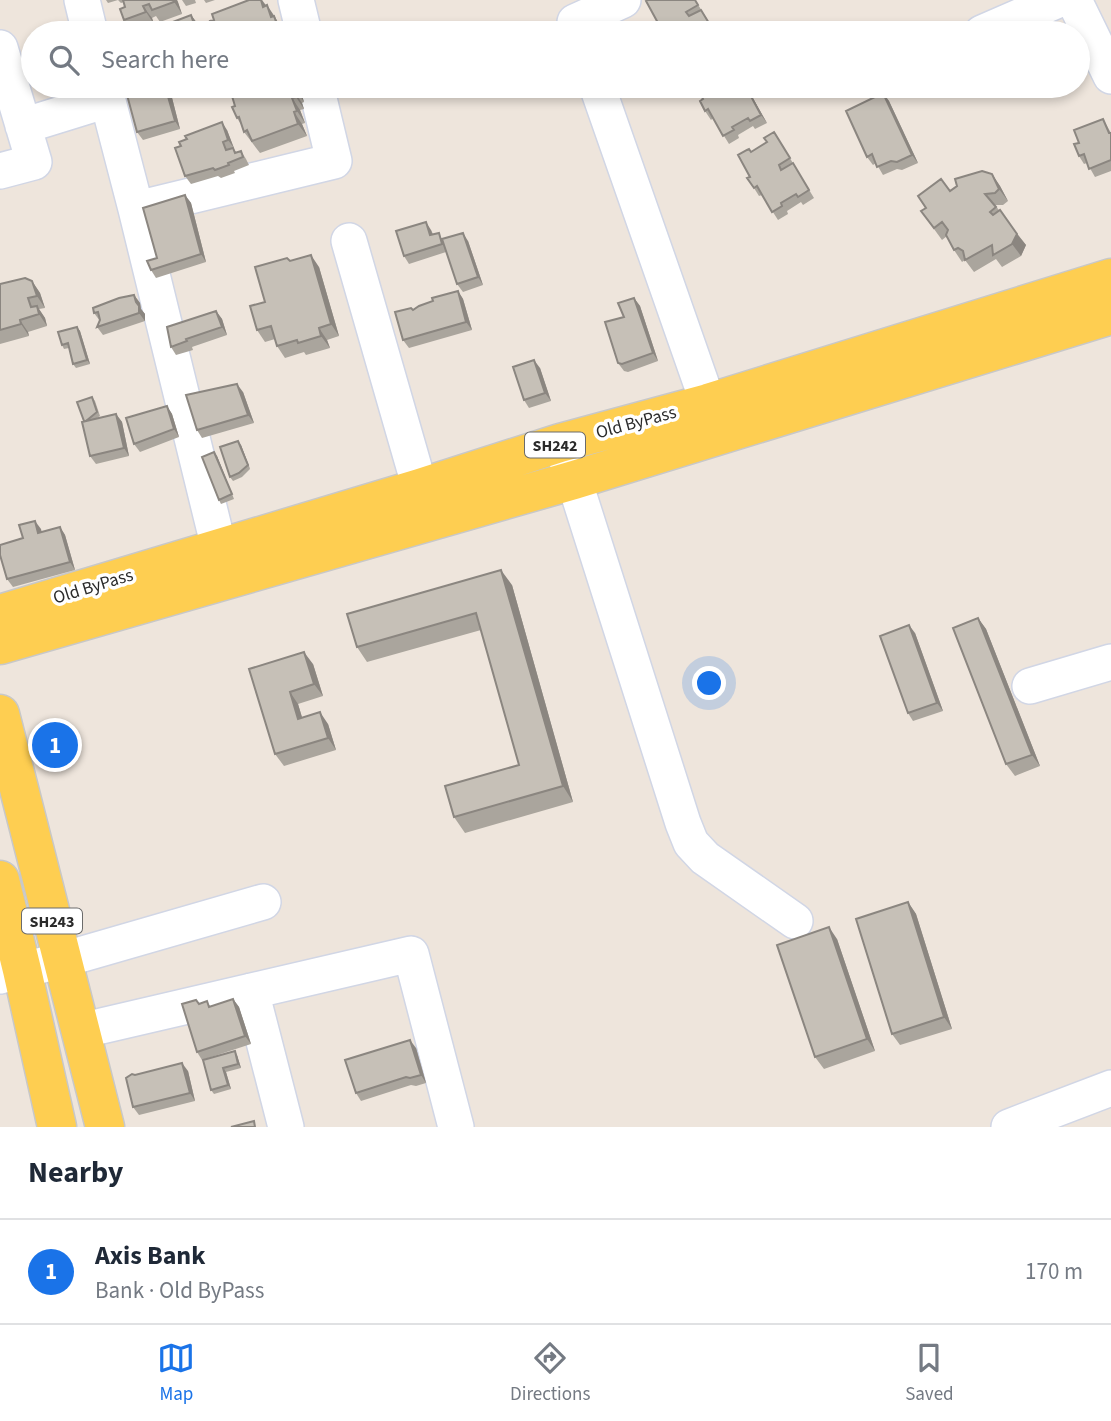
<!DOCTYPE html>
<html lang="en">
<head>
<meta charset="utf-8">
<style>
  :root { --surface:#fff; --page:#f2f2f3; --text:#1f2937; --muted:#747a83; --line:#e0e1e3; --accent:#1a73e8 }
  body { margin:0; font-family:"Source Sans 3",sans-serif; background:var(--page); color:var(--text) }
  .you { position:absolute; left:710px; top:684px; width:24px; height:24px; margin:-18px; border:5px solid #fff; border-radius:50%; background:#1a73e8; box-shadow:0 0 0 10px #1a73e833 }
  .badge { display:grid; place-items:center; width:46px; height:46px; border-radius:50%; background:var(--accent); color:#fff; font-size:23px; font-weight:700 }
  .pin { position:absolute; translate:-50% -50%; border:4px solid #fff; box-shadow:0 2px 7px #0006 }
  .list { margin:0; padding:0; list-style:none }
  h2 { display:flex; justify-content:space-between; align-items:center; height:91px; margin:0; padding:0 28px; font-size:30px }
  h2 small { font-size:23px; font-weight:400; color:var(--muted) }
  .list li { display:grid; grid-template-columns:46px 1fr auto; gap:21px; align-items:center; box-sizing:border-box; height:105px; padding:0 28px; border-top:2px solid var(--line) }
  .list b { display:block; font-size:26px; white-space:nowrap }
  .list p { margin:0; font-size:23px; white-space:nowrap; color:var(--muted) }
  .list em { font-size:23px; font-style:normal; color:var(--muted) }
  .icon { flex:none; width:38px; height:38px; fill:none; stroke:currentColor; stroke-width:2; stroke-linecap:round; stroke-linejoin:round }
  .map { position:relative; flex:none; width:1111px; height:1127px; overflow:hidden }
  .search { position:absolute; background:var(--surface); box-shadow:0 4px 10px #0003; left:21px; right:21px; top:21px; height:77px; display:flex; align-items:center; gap:18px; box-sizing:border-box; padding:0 24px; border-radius:38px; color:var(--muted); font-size:26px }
  .sheet { height:196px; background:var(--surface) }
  nav { display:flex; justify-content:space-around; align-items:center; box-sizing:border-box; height:98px; border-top:2px solid var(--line); background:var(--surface); font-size:19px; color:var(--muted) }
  nav a { display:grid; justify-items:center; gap:4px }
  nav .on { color:var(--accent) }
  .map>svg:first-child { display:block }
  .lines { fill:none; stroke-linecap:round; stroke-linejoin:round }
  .minor-casing { stroke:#d1d6e5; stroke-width:38 }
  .major-casing { stroke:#c8c8c8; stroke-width:41 }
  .minor { stroke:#fff; stroke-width:35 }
  .major { stroke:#fece51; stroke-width:38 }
  .wall { fill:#aaa59d }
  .shaded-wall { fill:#8b8680 }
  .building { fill:#c6c0b7; stroke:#8b8680; stroke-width:2 }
  .labels { text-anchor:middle; stroke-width:7; stroke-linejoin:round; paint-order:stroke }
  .shield { fill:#fff; stroke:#6b6b6b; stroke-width:2 }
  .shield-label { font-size:16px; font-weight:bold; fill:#2b2b2b }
  .street-label { font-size:18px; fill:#2b2b2b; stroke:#fff }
</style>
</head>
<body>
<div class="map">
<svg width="1111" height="1127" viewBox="0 0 1111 1127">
  <rect width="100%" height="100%" fill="#eee5dc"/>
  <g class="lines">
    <!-- minor casing -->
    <g class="minor-casing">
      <path id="minor" d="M82,0L90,33
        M296,0L304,33
        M1074,0L1111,76
        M575,22L623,0
        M982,33L1058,0
        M0,48L34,162L0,171
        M104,86L136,209L219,548
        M597,86L708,403
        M23,126L107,100
        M141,208L334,161L316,86
        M349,241L420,488
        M564,453L574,480L683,823L691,843L705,858L795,921
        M1030,686L1111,662
        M0,976L62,960L263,902
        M251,991L286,1127
        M80,1031L411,954L456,1127
        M1009,1127L1111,1088"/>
    </g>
    <!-- major casing -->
    <g class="major-casing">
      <path id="major" d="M0,614L420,488L560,443L708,403L1111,278
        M0,645L574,480L1111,315
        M0,714L105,1127
        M0,880L22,970L57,1127"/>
    </g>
    <!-- minor -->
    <use href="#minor" class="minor"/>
    <!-- major -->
    <use href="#major" class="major"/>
  </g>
  <!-- wall -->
  <path class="wall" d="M106,0H177L182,14L160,22L156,16L152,18L154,24L132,32L124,20L125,7L124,2L121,3L118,0L108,3Z
    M182,0H195L196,3L186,6Z
    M204,0H215L206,3Z
    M648,0H695L716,33L658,23Z
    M191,15L197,23L200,32L196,33H156L165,28Z
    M120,86H169L180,129L143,140L137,132L131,87L123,90Z
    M229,86H299L304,102L302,103L304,109L300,110L305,123L302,124L307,136L260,153L244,132L242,126L237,118L235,106Z
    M695,86H746L767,123L755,129L753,126L738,135L739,138L729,144L713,118L711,120L705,111L703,99Z
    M883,93L889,101L918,163L902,170L897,169L883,175L876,163L873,165L867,157Z
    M1103,119L1111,133V171L1095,177L1087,163L1084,164L1079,156V143Z
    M227,130L234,149L236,152L241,151L246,159L249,165L234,171L235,173L221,178L218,176L191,184L185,176Z
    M779,140L814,198L803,205L801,202L787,211L788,214L778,220L762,195L759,196L754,188L750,177L751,152Z
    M992,174L1000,186L1008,201L1003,205H995L1026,245L1021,256L1002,267L996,259L974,272L965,260L962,262L954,250L947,236L942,240L921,211Z
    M185,195L191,203L206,262L156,278L151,270Z
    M431,230L433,234L443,239L468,241L483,285L463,292L457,284L446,252L409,264L404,256Z
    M290,261L319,267L339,336L327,340L330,348L306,355L304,352L285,358L277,346L275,339L265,342L257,330L265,302Z
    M32,281L40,293L45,308L39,309L45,318L47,326L28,332L29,336L0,344V284Z
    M458,291L463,299L472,330L409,348L403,340L413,310Z
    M134,295L140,303L141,309L145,314V321L103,335L97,327L100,321L94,313Z
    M634,298L640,306L658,361L628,372L624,371L618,363L624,317Z
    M216,311L222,319L227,335L192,347L193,350L176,355L171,347Z
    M77,327L80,331L90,364L76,368L73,364L69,348L64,349L62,345Z
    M540,368L551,401L529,408L524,400Z
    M243,392L254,423L202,438L197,430Z
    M92,397L95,401L100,416L97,418L116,414L122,422L129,456L96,464L90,456L84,421Z
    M167,406L172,414L179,437L140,452L134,444Z
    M241,445L250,469L242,477L233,481L230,477Z
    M217,456L234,499L221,504L219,500Z
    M60,527L65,535L75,570L13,587L7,579L23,538L41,529V532Z
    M512,585L573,802L465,833L454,817L519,765L481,630L367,662L357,647Z
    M978,618L986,629L1040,766L1015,776L1006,764Z
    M915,633L943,711L913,721L908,713Z
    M313,664L323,696L298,704L302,717L328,724L336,750L284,766L275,754L249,669Z
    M908,902L916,914L952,1029L900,1045L892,1034Z
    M837,939L875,1051L824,1069L815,1057Z
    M233,999L239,1007L251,1044L202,1060L197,1052L199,1004L211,1006Z
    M416,1048L426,1083L416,1086L411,1085L361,1101L356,1093Z
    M237,1055L241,1068L226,1072L231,1089L214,1094L211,1090L203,1060Z
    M188,1071L195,1101L139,1115L133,1107L135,1075Z"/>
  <!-- shaded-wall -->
  <path class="shaded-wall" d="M173,0H177L178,2L182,14Z
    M261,0H262L268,8L267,5L275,17L284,33H280L263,7Z
    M143,6L152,18L154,24L146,12Z
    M191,15L197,23L200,32L194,24Z
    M165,86H169L180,129L175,121Z
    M294,86H299L304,102L296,90Z
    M746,87L751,95L767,123L761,115Z
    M294,91L302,103L304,109L296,97Z
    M883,93L889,101L918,163L912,155Z
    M292,98L300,110L305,123L297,111Z
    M294,112L302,124L307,136L298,124Z
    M222,122L227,130L234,148L228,140Z
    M992,174L1000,186L1008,201L999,189Z
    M185,195L191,203L206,262L201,254Z
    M426,222L431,230L435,243L430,235Z
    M463,233L468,241L483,285L478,277Z
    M1017,234L1026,245L1021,256L1012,244Z
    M311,255L319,267L339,336L331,324Z
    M32,281L40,293L45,308L37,296Z
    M458,291L463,299L472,330L466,322Z
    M134,295L140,303L141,309L145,314V321L139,313Z
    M634,298L640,306L658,361L653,353Z
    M37,306L45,318L47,326L39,314Z
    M216,311L222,319L227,335L222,327Z
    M20,320L28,332L29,336L21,324Z
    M77,327L80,331L90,364L87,360Z
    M319,328L327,340L330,348L321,336Z
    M534,360L540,368L551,401L545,393Z
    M237,384L243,392L254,423L248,415Z
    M167,406L172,414L179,437L174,429Z
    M116,414L122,422L129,456L124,448Z
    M238,441L241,445L250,469L248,465Z
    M214,452L217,456L234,499L232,494Z
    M35,521L41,529L44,541L38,533Z
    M60,527L65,535L75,570L70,562Z
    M501,570L512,585L573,802L563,786Z
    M978,618L986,629L1040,766L1032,755Z
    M909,625L915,633L943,711L937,703Z
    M304,652L313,664L323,696L314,684Z
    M290,692L298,704L306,731L298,719Z
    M320,712L328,724L336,750L328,738Z
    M908,902L916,914L952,1029L944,1017Z
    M829,927L837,939L875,1051L867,1039Z
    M233,999L239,1007L251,1044L245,1036Z
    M410,1040L416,1048L426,1083L421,1075Z
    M235,1051L237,1055L241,1068L238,1064Z
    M182,1063L188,1071L195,1101L190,1093Z
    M223,1068L226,1072L231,1089L228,1085Z"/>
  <!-- building -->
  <path class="building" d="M123,0H173L174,2L152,10L149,4L143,6L146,12L124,20L120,9L125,7Z
    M249,0H261L263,7L267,5L271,17L274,16L280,33H211L214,32L210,21L214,20L212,14Z
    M648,0H695L698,5L686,12L689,16L701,10L715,33H660L655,25L658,23L646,1Z
    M191,15L194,24L189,26L192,33H166L165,25Z
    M165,28L167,33H156L155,31Z
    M131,86H165L175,121L137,132L127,95L133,93Z
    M229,86H294L296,90L294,91L296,97L292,98L297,111L294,112L298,124L252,141L247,130L244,132L239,117L237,118L232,107L235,106Z
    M695,86H738L732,89L734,94L746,87L761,115L750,121L748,118L732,127L734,130L723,136L708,109L705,111L700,101L703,99Z
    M883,93L912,155L897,162L891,161L877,167L872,154L867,157L846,111Z
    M1103,119L1109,133H1111V160L1089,169L1084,154L1079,156L1074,144L1079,143L1074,130Z
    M222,122L228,140L223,142L226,150L233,148L235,153L241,151L243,157L228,163L229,165L215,170L213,168L185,176L175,148L181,146L179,142L187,139L185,136Z
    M774,132L790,158L779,165L781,170L793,163L809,190L798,197L796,194L781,203L782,206L772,212L757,186L754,188L747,178L750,177L738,155L747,150L749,149L751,152L767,142L764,138Z
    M982,171L992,174L999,189L995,193L985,194L996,207L990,212L993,215L1000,210L1017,234L1012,244L993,255L992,245L965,260L963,251L958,248L954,250L946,235L948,230L942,222L934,228L921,211L926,208L918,196L941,179L950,191L957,186L955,179Z
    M185,195L201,254L151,270L147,261L157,258L143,208Z
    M426,222L430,235L439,233L442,244L404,256L396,231Z
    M463,233L478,277L457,284L442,239Z
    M311,255L331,324L319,328L321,336L298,343L297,340L277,346L271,326L257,330L250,306L265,302L255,267L287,258L290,261Z
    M25,278L32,281L37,296L28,298L31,307L37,306L39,314L20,320L21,324L0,330V284Z
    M458,291L466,322L403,340L395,312L411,308L413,310L419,306L433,301L432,298Z
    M134,295L136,302L139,306V313L97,327L100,320L98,312L94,313L93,308L119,298Z
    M634,298L653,353L622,364L618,363L605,322L624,317L618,303Z
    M216,311L222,327L186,339L187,341L171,347L167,327Z
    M77,327L87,360L73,364L68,343L62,345L58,332Z
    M534,360L545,393L524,400L513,367Z
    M237,384L248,415L197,430L186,395Z
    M92,397L97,412L86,421H84L77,402Z
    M167,406L174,429L134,444L126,418Z
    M116,414L124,448L90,456L82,422Z
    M238,441L248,465L239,473L230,477L220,447Z
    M214,452L232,494L219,500L202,457Z
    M35,521L38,533L60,527L70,562L7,579L0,555V545L23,538L19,525Z
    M501,570L563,786L454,817L445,786L519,765L476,613L357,647L347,614Z
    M978,618L1032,755L1006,764L953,628Z
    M909,625L937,703L908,713L880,636Z
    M304,652L314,684L290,692L298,719L320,712L328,738L275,754L249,669Z
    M908,902L944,1017L892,1034L856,919Z
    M829,927L867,1039L815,1057L777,945Z
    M233,999L245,1036L197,1052L182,1004L196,1000L199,1004L207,1001L209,1007Z
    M410,1040L421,1075L410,1078L406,1077L356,1093L345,1060Z
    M235,1051L238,1064L223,1068L228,1085L211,1090L203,1060Z
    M182,1063L190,1093L133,1107L126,1078L132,1074L135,1075Z
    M254,1121L255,1127H231Z"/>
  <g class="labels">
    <!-- shield labels -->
    <g class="shield">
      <rect x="525" y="432.5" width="60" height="25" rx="5"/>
      <rect x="22" y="908.5" width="60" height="25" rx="5"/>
    </g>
    <g class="shield-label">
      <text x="555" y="451">SH242</text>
      <text x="52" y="927">SH243</text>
    </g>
    <!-- street labels -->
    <g class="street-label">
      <text transform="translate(636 422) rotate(-15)" y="6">Old ByPass</text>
      <text transform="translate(93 586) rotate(-17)" y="6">Old ByPass</text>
    </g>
  </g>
</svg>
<div class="you"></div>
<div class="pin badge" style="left:55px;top:745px">1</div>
<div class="search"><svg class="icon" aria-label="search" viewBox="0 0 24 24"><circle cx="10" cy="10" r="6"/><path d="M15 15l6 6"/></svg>Search here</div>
</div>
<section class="sheet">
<h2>Nearby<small></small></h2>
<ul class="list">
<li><span class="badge">1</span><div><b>Axis Bank</b><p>Bank · Old ByPass</p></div><em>170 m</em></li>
</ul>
</section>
<nav>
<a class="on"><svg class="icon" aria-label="map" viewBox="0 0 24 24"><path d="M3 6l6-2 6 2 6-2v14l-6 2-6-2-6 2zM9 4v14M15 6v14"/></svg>Map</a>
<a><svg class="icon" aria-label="directions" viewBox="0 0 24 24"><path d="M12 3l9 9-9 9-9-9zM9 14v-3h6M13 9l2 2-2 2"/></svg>Directions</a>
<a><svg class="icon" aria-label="saved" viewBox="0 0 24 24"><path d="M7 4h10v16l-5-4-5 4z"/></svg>Saved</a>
</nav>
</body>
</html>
